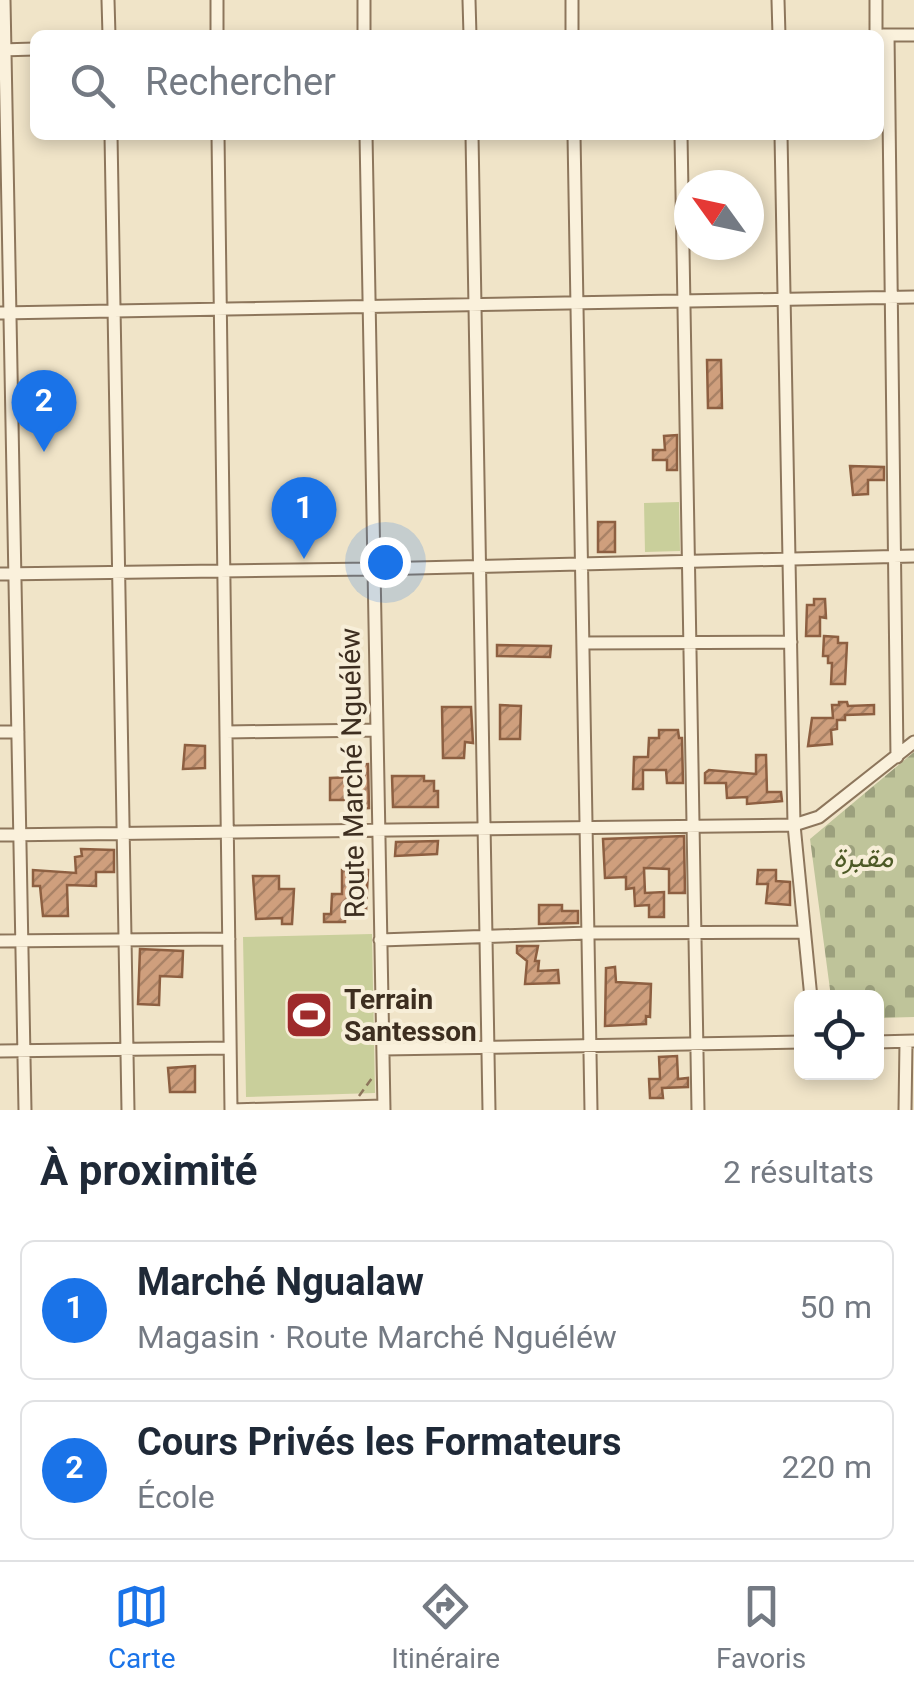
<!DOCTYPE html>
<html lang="fr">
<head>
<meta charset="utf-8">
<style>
  :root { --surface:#fff; --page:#f6f6f7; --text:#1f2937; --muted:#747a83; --line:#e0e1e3; --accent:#1a73e8 }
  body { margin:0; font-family:Georgia,Vazirmatn,serif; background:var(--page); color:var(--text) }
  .controls { position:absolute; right:30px; bottom:30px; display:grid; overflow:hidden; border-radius:15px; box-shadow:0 5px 15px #0003 }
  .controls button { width:90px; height:90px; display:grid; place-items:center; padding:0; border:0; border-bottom:2px solid var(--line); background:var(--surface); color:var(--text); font:50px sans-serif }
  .compass { position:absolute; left:674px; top:170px; width:90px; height:90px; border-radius:50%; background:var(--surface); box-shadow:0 5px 15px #0003; rotate:303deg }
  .you { position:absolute; left:385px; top:562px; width:35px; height:35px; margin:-25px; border:8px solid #fff; border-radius:50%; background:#1a73e8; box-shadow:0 0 0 15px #1a73e833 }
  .badge { display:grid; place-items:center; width:65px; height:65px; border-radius:50%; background:var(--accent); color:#fff; font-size:32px; font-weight:700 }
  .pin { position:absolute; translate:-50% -82px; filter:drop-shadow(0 2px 5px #0008) }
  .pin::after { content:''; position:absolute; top:52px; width:35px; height:30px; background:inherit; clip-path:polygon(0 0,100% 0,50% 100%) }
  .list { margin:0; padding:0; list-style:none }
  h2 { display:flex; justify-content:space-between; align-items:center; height:130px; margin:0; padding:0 40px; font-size:42px }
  h2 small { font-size:32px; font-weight:400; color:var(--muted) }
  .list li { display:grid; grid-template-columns:65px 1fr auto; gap:30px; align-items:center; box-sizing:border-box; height:140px; margin:0 20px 20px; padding:0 20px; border:2px solid var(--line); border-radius:15px }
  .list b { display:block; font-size:38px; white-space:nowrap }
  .list p { margin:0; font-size:32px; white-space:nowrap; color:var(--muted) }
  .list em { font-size:32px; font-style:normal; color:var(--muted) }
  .icon { flex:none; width:55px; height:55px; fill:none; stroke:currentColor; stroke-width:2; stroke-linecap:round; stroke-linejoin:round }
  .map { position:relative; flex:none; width:914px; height:1110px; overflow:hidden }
  .search { position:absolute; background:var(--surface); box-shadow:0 5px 15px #0003; left:30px; right:30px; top:30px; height:110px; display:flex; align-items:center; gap:25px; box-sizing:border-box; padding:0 35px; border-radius:15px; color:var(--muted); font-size:38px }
  .sheet { height:450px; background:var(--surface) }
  nav { display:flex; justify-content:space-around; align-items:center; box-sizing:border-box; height:140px; border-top:2px solid var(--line); background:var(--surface); font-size:28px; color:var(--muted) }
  nav a { display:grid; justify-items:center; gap:5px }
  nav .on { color:var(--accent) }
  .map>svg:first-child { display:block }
  .cemetery { fill:url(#cemetery-stones) }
  .green { fill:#c9cf9b }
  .building { fill:url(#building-hatch); stroke:#8d5f41; stroke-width:2.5 }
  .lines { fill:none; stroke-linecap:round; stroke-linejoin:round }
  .street-casing { stroke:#8d765c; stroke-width:15 }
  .path { stroke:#8d765c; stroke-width:2.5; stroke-dasharray:8 5; stroke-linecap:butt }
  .street { stroke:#faf1dc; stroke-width:11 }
  .labels { text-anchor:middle; stroke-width:8; stroke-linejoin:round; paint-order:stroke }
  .street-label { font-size:28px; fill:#3d2e20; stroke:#f7eed8 }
  .park-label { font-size:28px; font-style:italic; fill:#4d5a26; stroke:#f7eed8 }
  .poi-label { font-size:28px; font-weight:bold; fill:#3d2e20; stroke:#f7eed8; text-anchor:start }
</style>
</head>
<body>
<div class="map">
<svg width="914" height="1110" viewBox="0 0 914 1110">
  <defs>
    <pattern id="cemetery-stones" width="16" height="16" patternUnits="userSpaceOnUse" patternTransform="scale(2.5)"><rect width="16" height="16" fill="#bfc49a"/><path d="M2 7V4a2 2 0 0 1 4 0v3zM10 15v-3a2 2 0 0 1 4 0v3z" fill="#9ca07d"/></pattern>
    <pattern id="building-hatch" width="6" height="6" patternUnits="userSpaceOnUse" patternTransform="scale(2.5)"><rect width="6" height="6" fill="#cf9f7d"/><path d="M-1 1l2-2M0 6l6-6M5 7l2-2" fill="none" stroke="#a98266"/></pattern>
  </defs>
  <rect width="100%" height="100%" fill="#f0e4c8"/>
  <!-- cemetery -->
  <path class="cemetery" d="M914,752V1017L877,1018L876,998L831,997L810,839Z"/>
  <!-- green -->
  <path class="green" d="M679,502L680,551L645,552L644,503Z
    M372,934L375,1093L246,1097L243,937Z"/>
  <!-- building -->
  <path class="building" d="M707,360H721L722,408H708Z
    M677,435V470H667V460H653V450H665L664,436Z
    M850,466L884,467V480H868V494L853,495Z
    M598,522H615V552H598Z
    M814,599H825L826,618L820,617V636H806L807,605H814Z
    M824,636L838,637V643H847L845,684H831L832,663H828V656H823Z
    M497,645L551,646L550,657L497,656Z
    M839,702H847L848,706L874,705V714L845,715V720H837V729L831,730L832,744L808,746L812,718H833L832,705H839Z
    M500,705L521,706L520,739H500Z
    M442,707H471L473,743L465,742L464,758H443Z
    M659,730H678L679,738H682L683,783H667L666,770H643V789H633L634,757H648L649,738H659Z
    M185,745L205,746V768L183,769Z
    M756,755H766L767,792H781L782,801L747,804V797L727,798L726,783H705V773L709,770L756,774Z
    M368,764L369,808L350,809V800H330V778L356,777V765Z
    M392,776H424V781H434V791H438V807H393Z
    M684,836L685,893H669V869L644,868L645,893L664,892V917H649V905L635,906L634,888L626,889V877L605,878L603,839Z
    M438,841L437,854L395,856L396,842Z
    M81,849L114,850V872H96V886L67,885L68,916H43L40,886H33V870L76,873L75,857L82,856Z
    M342,870H368L366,911H345V922H324V914H331L332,894H342Z
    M758,870H776V881L790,882V905L766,903L768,884H757Z
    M253,876H279V889H294L292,924H282V918L256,919Z
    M539,905H562V911H578V923L539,924Z
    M517,946H538L535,961H539L538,971L558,970L559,983L525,984L527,961L517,953Z
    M140,949L183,951L182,977L160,976L159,1005L138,1004Z
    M615,967L616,982L651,984L650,1017L646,1016V1024L605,1026L606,968Z
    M677,1056L678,1079L688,1078V1087L662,1088L663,1098H650L649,1079H660L659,1057Z
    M195,1066V1092H170L168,1068Z"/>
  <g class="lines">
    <!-- street casing -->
    <g class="street-casing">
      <path id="street" d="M4,0L25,1110
        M108,0L109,35
        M217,0V35
        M364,0V35
        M469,0L470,35
        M572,0V35
        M778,0L779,35
        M876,0V35
        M883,35H914
        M888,35L897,757
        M0,50L35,49
        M111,135L128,1110
        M218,135L231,1110
        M366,135L384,1110
        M472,135L489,1110
        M574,135L591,1110
        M681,135L698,1110
        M781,135L794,825L811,998
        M0,313L914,297
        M0,574L373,569L914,556
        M583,643L791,642
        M0,732H18
        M226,732L376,730
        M0,835L794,825L819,817L914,742
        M380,940L588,933L803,932
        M0,941L229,939
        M876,1042L914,1041
        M383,1049L802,1042
        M0,1051L230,1048
        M231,1110L384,1106
        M905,1110L906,1042"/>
    </g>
    <!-- path -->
    <path class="path" d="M359,1096L372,1078"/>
    <!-- street -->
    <use href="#street" class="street"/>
  </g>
  <!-- icons -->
  <defs>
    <g id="stadium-square" transform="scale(2.5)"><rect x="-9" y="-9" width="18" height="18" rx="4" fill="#9e2a2b" stroke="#f7eed8"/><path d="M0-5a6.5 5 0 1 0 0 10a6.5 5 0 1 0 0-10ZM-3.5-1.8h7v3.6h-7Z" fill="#fff"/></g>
  </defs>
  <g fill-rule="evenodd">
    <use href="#stadium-square" x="309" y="1015"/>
  </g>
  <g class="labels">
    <!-- street labels -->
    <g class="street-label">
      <text transform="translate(352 773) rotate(-91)" y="10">Route Marché Nguéléw</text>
    </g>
    <!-- park labels -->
    <g class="park-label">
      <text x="863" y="867">مقبرة</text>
    </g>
    <!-- poi labels -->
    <g class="poi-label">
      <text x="344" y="1009">Terrain<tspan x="344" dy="32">Santesson</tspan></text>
    </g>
  </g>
</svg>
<div class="controls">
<button><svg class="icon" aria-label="locate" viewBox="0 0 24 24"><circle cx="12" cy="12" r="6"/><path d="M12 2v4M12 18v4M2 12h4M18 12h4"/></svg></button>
</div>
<svg class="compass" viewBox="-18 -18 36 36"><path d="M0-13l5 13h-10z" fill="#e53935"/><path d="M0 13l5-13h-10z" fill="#747a83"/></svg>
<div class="you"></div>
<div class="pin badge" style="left:304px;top:559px">1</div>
<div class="pin badge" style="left:44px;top:452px">2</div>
<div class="search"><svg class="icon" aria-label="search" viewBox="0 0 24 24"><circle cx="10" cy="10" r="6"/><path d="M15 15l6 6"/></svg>Rechercher</div>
</div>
<section class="sheet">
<h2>À proximité<small>2 résultats</small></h2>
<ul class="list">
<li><span class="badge">1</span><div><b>Marché Ngualaw</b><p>Magasin · Route Marché Nguéléw</p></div><em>50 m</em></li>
<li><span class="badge">2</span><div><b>Cours Privés les Formateurs</b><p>École</p></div><em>220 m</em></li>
</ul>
</section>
<nav>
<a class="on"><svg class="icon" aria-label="map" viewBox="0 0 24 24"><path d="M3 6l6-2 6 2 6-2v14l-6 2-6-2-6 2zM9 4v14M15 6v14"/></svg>Carte</a>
<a><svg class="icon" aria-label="directions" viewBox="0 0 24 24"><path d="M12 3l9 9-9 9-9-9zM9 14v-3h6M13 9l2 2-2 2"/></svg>Itinéraire</a>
<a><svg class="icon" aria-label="saved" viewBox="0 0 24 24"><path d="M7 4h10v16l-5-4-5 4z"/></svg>Favoris</a>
</nav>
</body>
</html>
